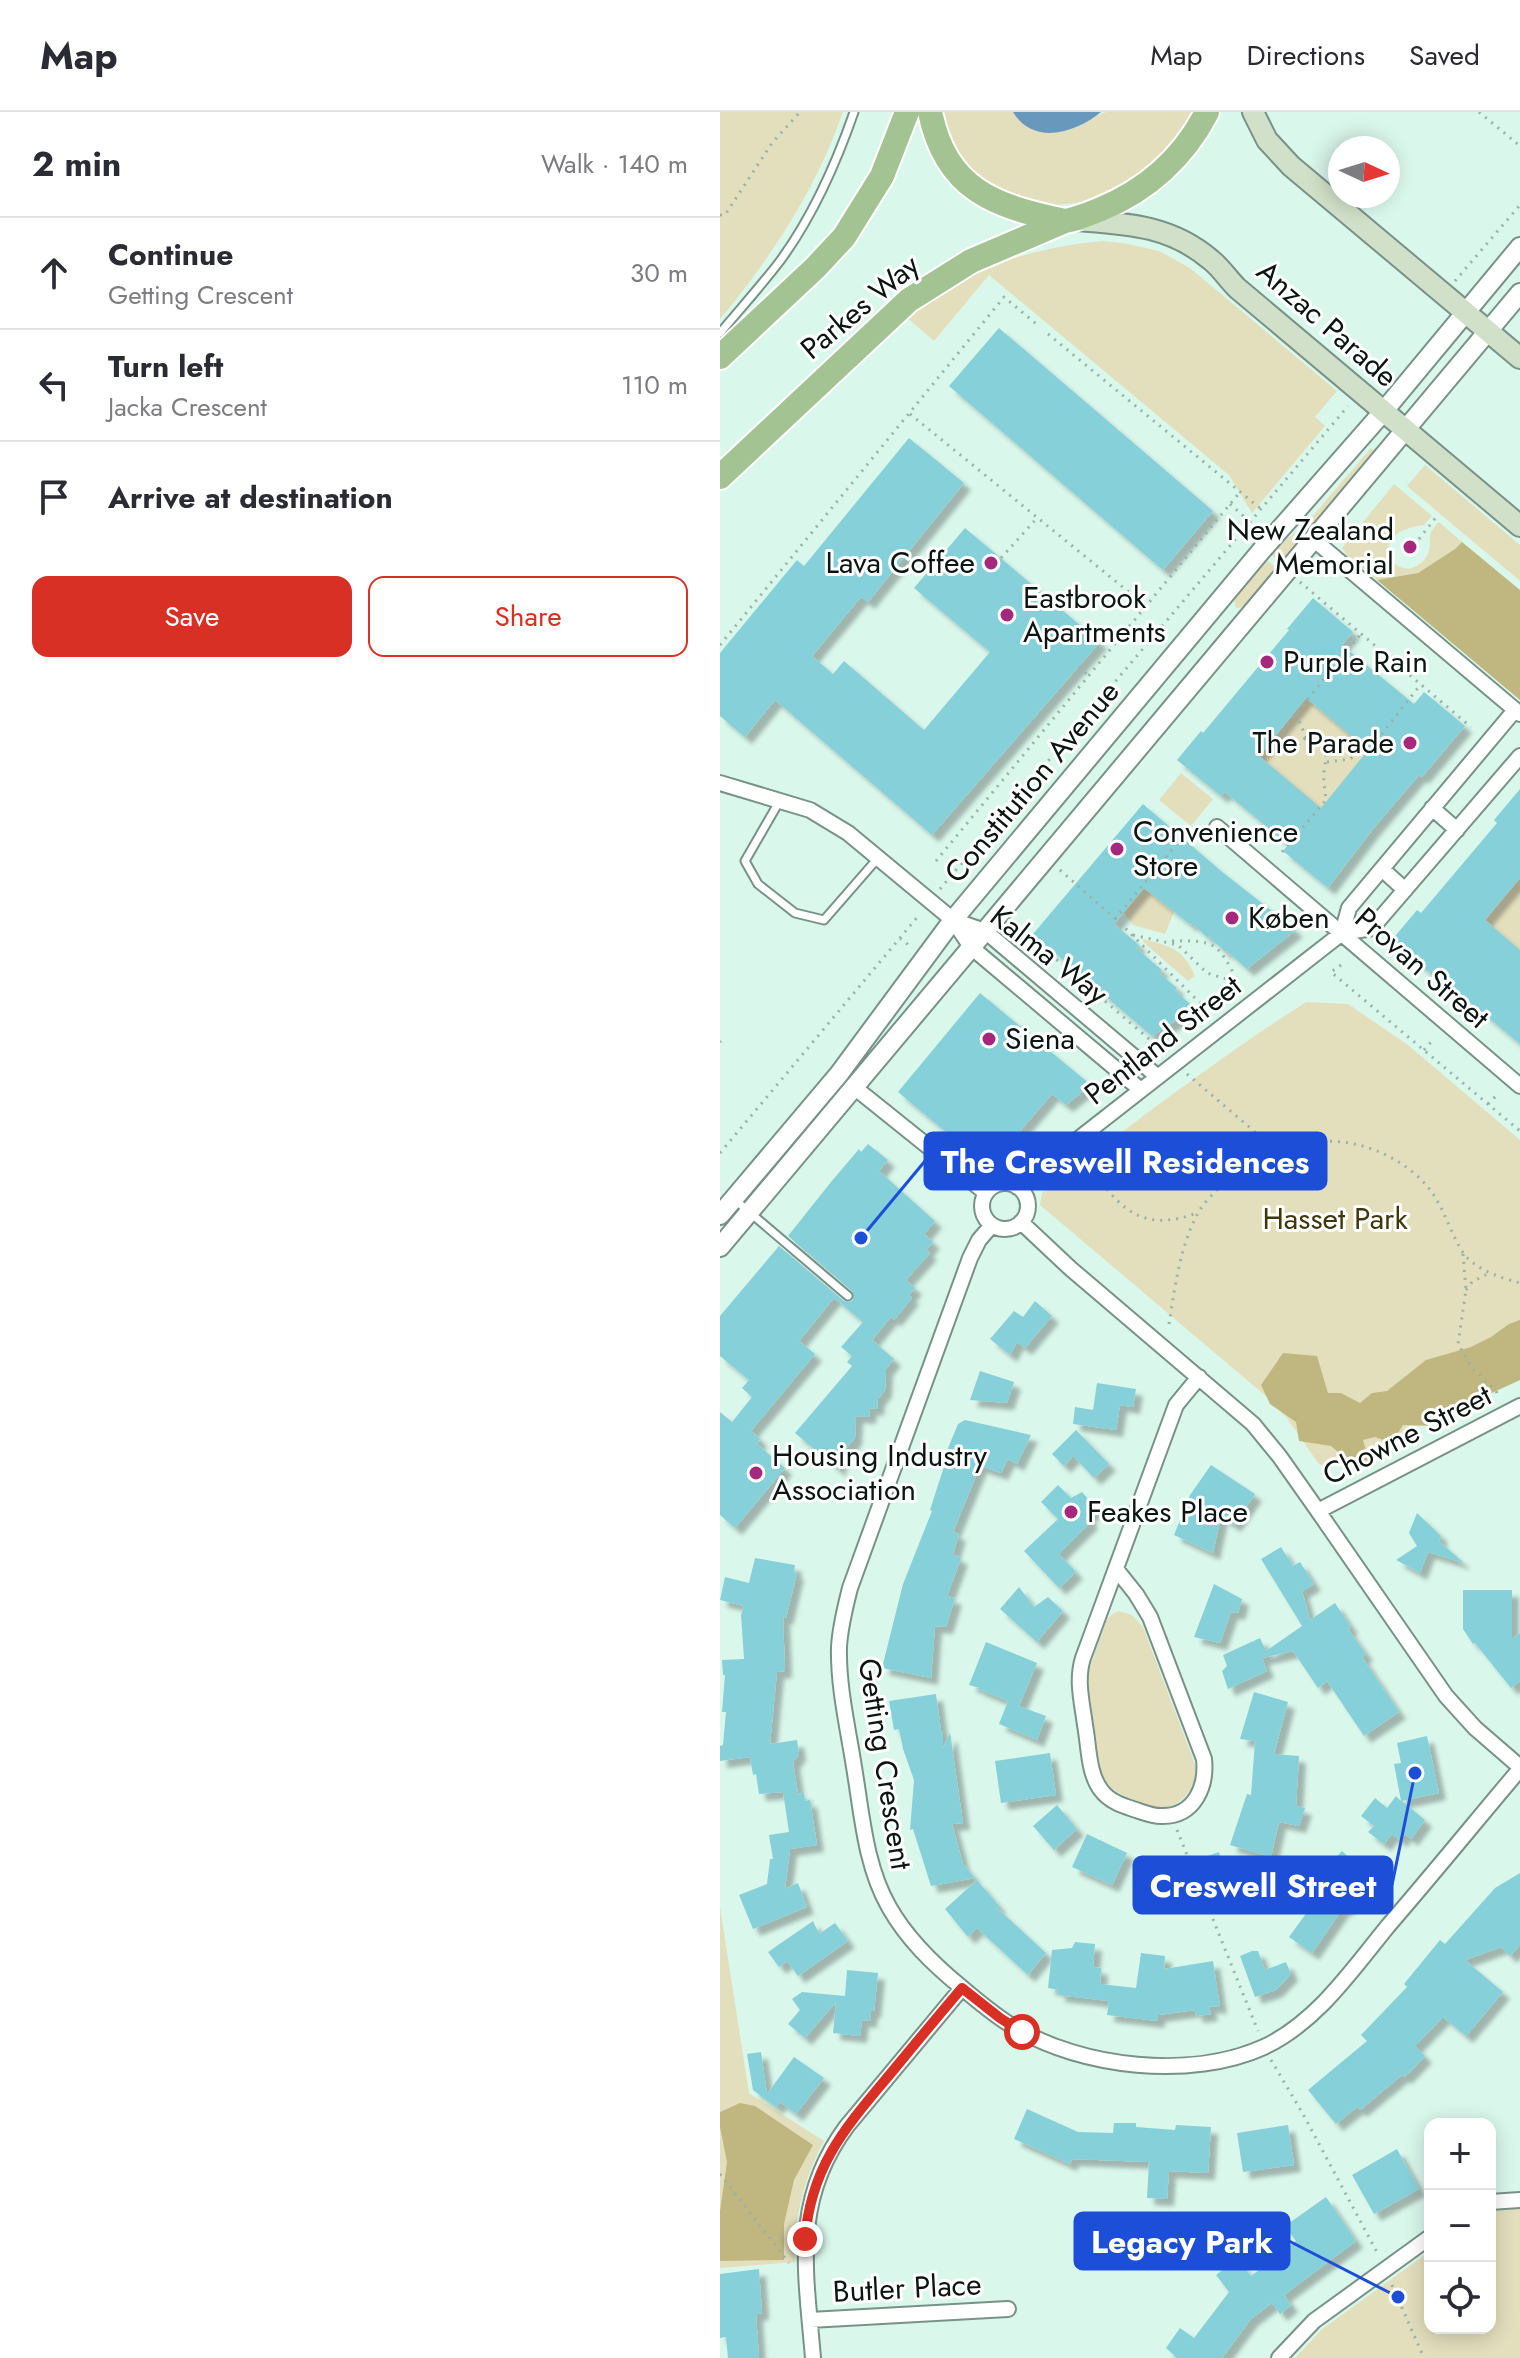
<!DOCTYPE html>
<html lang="en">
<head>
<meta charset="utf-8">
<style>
  :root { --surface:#fff; --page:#f2f2f3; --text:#2b2b33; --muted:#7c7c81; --line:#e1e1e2; --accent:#d93025 }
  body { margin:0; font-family:Jost,sans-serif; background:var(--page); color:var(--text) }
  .controls { position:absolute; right:24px; bottom:24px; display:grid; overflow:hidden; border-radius:16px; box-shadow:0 4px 20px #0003 }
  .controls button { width:72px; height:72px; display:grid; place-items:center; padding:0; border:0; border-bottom:2px solid var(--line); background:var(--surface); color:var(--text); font:40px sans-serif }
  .compass { position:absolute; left:608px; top:24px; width:72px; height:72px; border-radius:50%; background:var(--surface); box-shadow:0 4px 20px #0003; rotate:94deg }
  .stop { position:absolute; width:24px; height:24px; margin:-18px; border:6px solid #d93025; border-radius:50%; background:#fff }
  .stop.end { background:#d93025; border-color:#fff; box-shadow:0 2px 8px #0008 }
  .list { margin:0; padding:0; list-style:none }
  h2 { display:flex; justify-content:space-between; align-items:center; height:104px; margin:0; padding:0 32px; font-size:34px }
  h2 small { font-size:26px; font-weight:400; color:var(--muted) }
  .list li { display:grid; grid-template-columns:52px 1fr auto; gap:24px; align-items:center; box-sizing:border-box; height:112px; padding:0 32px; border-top:2px solid var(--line) }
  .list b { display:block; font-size:30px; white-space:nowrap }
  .list p { margin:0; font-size:26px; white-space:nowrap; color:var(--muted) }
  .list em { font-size:26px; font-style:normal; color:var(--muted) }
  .actions { display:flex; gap:16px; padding:24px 32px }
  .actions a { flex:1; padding:18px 0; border:2px solid var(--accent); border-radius:16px; text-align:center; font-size:28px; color:var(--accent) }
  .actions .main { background:var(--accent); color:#fff }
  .icon { flex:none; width:44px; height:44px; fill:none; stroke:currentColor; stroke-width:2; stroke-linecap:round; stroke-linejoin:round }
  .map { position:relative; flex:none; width:800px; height:2246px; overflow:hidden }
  header { display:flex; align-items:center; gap:48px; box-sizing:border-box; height:112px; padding:0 40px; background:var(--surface); border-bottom:2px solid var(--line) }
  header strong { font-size:38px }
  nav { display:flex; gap:44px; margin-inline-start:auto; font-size:28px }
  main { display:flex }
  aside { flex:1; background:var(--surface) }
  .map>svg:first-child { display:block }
  .green { fill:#e3dfbd }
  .forest { fill:#bfb77f }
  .water { fill:#6899bc }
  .building { fill:#86d0d9; fill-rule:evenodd; filter:url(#shadow) }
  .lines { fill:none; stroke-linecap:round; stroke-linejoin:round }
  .service-casing { stroke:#789288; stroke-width:11 }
  .minor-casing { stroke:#789288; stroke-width:18 }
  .tertiary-casing { stroke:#789288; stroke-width:22 }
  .secondary-casing { stroke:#789288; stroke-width:24 }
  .primary-casing { stroke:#fff; stroke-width:28 }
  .path { stroke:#9ab1a9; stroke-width:3; stroke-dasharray:2 6; stroke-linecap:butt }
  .service { stroke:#fff; stroke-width:7 }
  .minor { stroke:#fff; stroke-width:14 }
  .tertiary { stroke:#fff; stroke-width:18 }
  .secondary { stroke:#d1e1c9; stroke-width:20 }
  .primary { stroke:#a4c393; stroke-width:24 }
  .route { stroke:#d93025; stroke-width:10 }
  .poi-dot { fill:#a5287c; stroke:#fff; stroke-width:3 }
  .labels { text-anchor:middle; stroke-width:6; stroke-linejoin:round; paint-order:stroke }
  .street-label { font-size:30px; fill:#0b1512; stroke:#fff }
  .poi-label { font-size:30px; fill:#0b1512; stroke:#fff; text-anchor:start }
  .park-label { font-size:30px; fill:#3f380b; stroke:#fff }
  .leader { fill:none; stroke:#1d4ed8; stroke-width:3 }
  .callout-dot { fill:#1d4ed8; stroke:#fff; stroke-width:3 }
  .callout { fill:#1d4ed8; stroke:#1d4ed8; stroke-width:3 }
  .callout-label { font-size:32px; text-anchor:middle; font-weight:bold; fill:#fff }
</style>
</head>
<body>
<header>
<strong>Map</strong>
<nav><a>Map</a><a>Directions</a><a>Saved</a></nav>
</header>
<main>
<aside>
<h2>2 min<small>Walk · 140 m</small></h2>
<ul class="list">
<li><svg class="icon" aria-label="ahead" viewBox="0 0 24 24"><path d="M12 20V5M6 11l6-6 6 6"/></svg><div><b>Continue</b><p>Getting Crescent</p></div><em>30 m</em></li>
<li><svg class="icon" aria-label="left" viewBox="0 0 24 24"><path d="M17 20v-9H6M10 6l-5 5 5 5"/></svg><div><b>Turn left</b><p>Jacka Crescent</p></div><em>110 m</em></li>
<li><svg class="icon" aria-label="arrive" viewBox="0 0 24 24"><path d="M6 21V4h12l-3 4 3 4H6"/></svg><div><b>Arrive at destination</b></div></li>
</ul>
<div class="actions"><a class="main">Save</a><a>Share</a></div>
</aside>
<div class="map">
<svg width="800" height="2246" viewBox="0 0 800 2246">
  <defs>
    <filter id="shadow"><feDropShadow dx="7" dy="7" stdDeviation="2" flood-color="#0004"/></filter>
  </defs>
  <rect width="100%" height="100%" fill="#daf7ec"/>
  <!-- green -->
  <path class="green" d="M0,0H123C95,79 53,143 0,207Z
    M218,0H293C307,24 336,25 359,14C369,10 377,1 387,0C416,0 445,0 474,0L450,36L414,68L364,90L328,94L299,91L242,56Z
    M383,129L403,131L439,139L470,156L617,279L595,305L605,314L532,401L509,363L269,163L214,229L185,204C199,194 212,183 227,175C274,148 329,134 383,129Z
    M651,336L657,341L563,452L550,442L591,406Z
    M705,353L800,433V469L687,374Z
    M674,372L712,404L704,413C640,421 677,476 703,449C713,439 708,431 711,420C712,418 717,411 719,410L742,430L735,437L698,461L657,468L627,443L622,436Z
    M546,448L558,457L524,495L516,496L514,487Z
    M647,553L670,573L653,633L595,704L539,645L591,580L619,587Z
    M461,661L493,687L471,714L439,688Z
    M800,766V838L775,817L755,820Z
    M424,776L454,800L445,822L413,813L404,800Z
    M424,827C451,835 463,836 475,864L468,869L423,830Z
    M586,890L628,892L688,933L800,1028V1262L612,1355L606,1356L598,1351L567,1306L547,1285L320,1093L322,1081C408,1015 494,949 586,890Z
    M399,1499L412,1503L423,1515L475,1652C478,1673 463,1697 439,1695C431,1695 423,1691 415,1688C399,1682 388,1677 381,1661L367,1564L386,1509L392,1502Z
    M0,1795L29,1981L104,2029C83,2067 74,2108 75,2150L0,2156Z
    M800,2094V2246H575L601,2218L710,2139V2216H770V2099L779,2095Z"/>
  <!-- forest -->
  <path class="forest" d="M742,430L800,478V588L657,468L698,461L735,437Z
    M800,1208V1268L735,1298L712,1314L683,1313L672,1331L655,1325L643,1328L649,1349L632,1352L611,1334L579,1329L576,1310L550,1292L541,1273L563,1241L597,1244L608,1281H621L640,1291L652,1281L667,1279L706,1248L751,1235L771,1225L789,1212Z
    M20,1991L35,1994L93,2033L74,2068L64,2112V2148L0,2149V2099L7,2050L0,2015V2000Z"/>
  <!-- water -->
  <path class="water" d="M293,0H381C356,21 313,34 293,0Z"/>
  <!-- building -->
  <path class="building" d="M279,216L493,399L443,458L229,274Z
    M189,326L244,371L148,490L141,485L92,544L113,562L124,549L204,618L270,540L194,476L245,416L380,530L212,723L55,588L25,625L0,604V541L77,448L84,454Z
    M593,486L633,520L622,533L694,592L704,580L745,614L702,665L699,663L652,718L608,776L563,739L568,733L553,720L505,680L501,684L457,648L481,619L483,621L569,518L567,517ZM586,586L648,638L601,696L539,644Z
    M800,677V766L765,808L800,838V932L712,859L710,861L671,829L697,798L701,801L777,711L774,708Z
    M423,692L501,759L576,818L527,857L507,839L505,840L489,824L488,826L472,811L471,813L424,776L394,812L419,833L416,836L442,858L439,861L457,876L455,879L475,896L432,924L313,822Z
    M260,881L371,973L346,993L332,982L289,1032L291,1033L267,1054L178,980Z
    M148,1032L168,1048L159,1059L215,1109L204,1122L213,1130L206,1138L210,1141L186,1168L195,1176L189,1183L192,1186L174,1208L171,1205L152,1228L174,1247L166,1257L165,1278L158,1287L157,1297L150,1296L149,1305L136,1304L135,1326L120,1344L119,1358L75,1321L132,1254L127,1250L132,1244L121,1235L143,1210L114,1186L79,1229L95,1242L31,1319L40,1327L37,1332L65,1356L15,1416L0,1403V1300L12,1310L32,1285L22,1276L29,1268L0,1244V1204L59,1134L124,1189L129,1190L133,1188L132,1179L68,1124L111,1070L139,1037L141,1040Z
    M315,1189L332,1204L305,1236L297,1230L290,1243L270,1227L294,1199L303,1205Z
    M260,1259L294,1270L287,1291L250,1288Z
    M377,1271L416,1277L413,1295L400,1293L396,1318L353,1312L355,1295L373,1298Z
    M245,1308L311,1323L297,1352L288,1347L281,1361L260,1354L233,1420L239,1422L233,1442L241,1446L227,1484L235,1486L226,1515L215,1514L211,1566L162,1556L183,1472L212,1399L210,1398L228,1342L226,1341L238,1312Z
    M356,1318L389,1352L374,1366L353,1344L344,1354L332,1342Z
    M491,1353L535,1382L514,1413L501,1404L493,1441L454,1423L470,1383Z
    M338,1373L351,1386L362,1380L376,1396L368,1404L371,1410L339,1442L356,1460L339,1476L304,1439L338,1407L321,1390Z
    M697,1401L721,1424L719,1429L744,1451L708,1440L700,1461L676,1448L697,1434L689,1421Z
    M561,1435L573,1454L580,1450L594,1472L582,1479L590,1508L615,1491L631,1515L628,1517L646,1542L642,1545L679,1600L644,1624L607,1569L598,1576L573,1539L542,1546L547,1559L508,1577L502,1559L507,1554L503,1543L540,1526L546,1539L582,1514L541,1447Z
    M35,1446L75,1453L74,1460L77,1461L66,1506L63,1505L65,1559L57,1560L50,1632L77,1628L79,1642L73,1650L78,1682L84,1681L85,1689L90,1688L97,1733L70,1737L65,1777L78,1771L87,1795L33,1817L19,1783L47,1772L50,1747H53L49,1723L69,1720L63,1680L39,1682L36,1662L33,1663L30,1645L0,1649V1634L3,1633L6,1600H2L5,1563H3L2,1548L24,1547L21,1503L24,1494L0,1488L5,1465L29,1471Z
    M494,1472L522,1487L518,1501L511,1500L500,1531L474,1525Z
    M299,1475L314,1495L328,1485L343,1499L317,1530L280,1497Z
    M743,1478H792V1527L800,1521V1569L791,1576L755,1531L753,1532L743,1517Z
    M266,1530L317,1551L299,1594L326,1604L317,1628L279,1612L288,1589L256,1576H260L249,1573Z
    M534,1580L568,1590L554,1642L579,1644L576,1694L585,1696L579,1714L559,1710L551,1745L510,1733L527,1682L531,1683L535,1629L520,1627Z
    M216,1582L221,1618H223V1636L230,1621L243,1711L232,1712L243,1752L255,1766L211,1774L193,1717L190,1718L194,1668L183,1637L179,1617L174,1618L169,1589Z
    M707,1624L719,1681L682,1689L705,1708L691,1727L685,1722L680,1728L672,1722L664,1732L648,1720L654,1714L641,1704L655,1686L667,1696L676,1684L681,1689L674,1652L681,1651L677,1631Z
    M330,1641L336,1683L281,1691L275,1649Z
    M337,1693L357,1717L334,1738L313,1714Z
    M367,1722L407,1741L392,1773L352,1755Z
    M622,1739L636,1752L627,1762L643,1777L625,1797L623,1796L592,1841L569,1825L603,1778L594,1770Z
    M499,1740L507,1766H492L485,1745Z
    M800,1761V1833L790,1844L781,1835L745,1848L783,1880L746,1924L723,1905L695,1934L705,1944L685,1965L682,1963L640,1998L637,1995L616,2012L588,1978L647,1929L641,1923L687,1875L684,1872L720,1828L725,1832L775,1776Z
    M257,1768L279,1794L277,1796L326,1841L308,1863L257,1816L248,1825L225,1797Z
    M93,1809L99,1822L115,1811L128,1829L78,1864L67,1849L59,1855L48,1840Z
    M355,1830L375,1832L373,1855L381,1856L380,1872L416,1876L421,1841L445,1844L444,1857L493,1849L500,1895L489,1894L491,1902L476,1904L475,1898L438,1903V1909L387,1903L389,1889L338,1883L339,1878L328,1876L332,1838L352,1836Z
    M532,1839H538L545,1858L566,1850L571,1862L556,1878L535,1885L520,1844Z
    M127,1858L158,1861L154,1899H151L150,1909L142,1908L140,1924L113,1921L116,1890L85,1926L68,1912L80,1898L72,1887L82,1880L125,1884Z
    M41,1940L47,1982L74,1945L104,1966L76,2002L60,1990L56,1995L33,1978L27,1942Z
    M307,1997L358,2020L393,2021L394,2011H416V2015L455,2018L456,2013L491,2015L488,2061L449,2059L447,2087L427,2086L429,2050L352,2047L350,2052L294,2027Z
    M568,2013L574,2053L523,2060L517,2021Z
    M677,2037L699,2077L654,2102L632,2063Z
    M606,2085L636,2129L564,2183L571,2193L560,2202L552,2191L531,2207L502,2246H457L446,2236L460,2216L474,2226L509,2180L496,2163L517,2147L531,2164L576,2129L565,2114Z
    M39,2157L42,2201L36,2202L39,2246H8L6,2225L0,2226V2162Z"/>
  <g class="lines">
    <!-- service casing -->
    <g class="service-casing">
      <path id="service" d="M0,221C20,197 41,174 60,149C93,104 116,52 134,0
        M59,690L25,749L38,772L75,801L104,808L158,746
        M14,1087L128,1184"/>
    </g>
    <!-- minor casing -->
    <g class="minor-casing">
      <path id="minor" d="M593,427L800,602
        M0,671L90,698L128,721L233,808L251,835L421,978
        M712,696L737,718
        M497,715L800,974
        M662,757L685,778
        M233,808L265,819L438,965
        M622,821L629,796L795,598
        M134,975L266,1081
        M262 1094a23 23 0 1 1 46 0a23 23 0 1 1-46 0Z
        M297,1075L622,821L652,816L800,644
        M301,1110L351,1157L533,1312L560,1345L598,1399L726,1584L755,1616L800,1655
        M272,1113L259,1128L250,1146L130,1476C125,1496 120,1515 119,1535C118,1575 128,1616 134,1655C142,1702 145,1753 169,1795C187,1827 213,1852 241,1875C258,1889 275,1904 294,1915C362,1956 471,1968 544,1935C597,1910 632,1858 668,1814C713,1762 756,1709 800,1657
        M598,1399L800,1294
        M396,1457L416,1482L430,1505L484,1647C487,1675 474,1704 443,1704C433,1705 423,1700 413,1697C401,1693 389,1689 381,1678C368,1661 369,1634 365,1613C362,1590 356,1568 363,1546L456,1293L479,1265
        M770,2090L800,2088
        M90,2208L288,2197
        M93,2246C86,2160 71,2089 127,2014L242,1876
        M559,2246L594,2209L710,2125"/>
    </g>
    <!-- tertiary casing -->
    <g class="tertiary-casing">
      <path id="tertiary" d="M0,1103L119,962L233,808L541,439L663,300L800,135
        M0,1135L800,181"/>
    </g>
    <!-- secondary casing -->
    <g class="secondary-casing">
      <path id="secondary" d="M533,0L547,28L571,54L800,246
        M356,108C407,112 450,113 491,148C501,156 508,167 517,176L800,414"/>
    </g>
    <!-- primary casing -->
    <g class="primary-casing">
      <path id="primary" d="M210,0C226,78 274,94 345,109C357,107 369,102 381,97C427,78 464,45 487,0
        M0,245L95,156L124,125L162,64L187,0
        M0,365L189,188L251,149L345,109"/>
    </g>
    <!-- path -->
    <path class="path" d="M759,0L800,34
      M0,103H5L52,31L80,0
      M735,169L800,93
      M328,222L541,397
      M190,302L426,494
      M510,392L530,410
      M699,427L717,404
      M281,446L318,405
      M580,470L751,615
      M0,533L284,185L320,215
      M359,555L368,563
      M550,634L572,640L586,625
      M542,643L641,522
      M607,650L630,647L653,633L701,572
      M562,740L606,688C605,678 603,669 604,659C606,646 608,638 599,626L586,625L576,602
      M216,749L520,380
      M340,758L399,810L485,896
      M220,777L628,294
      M395,807L469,717
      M294,811L443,939
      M413,823L458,833L487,861L519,871
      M180,826L191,835
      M452,829C499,828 497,832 519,871
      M621,853L611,860L800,1019
      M0,930L1,929
      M704,938L712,929
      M467,962L555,1037
      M768,992L777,983
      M0,1041L200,802
      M363,1045C395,1090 417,1125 479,1100
      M743,1142L746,1178L738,1232L753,1257L776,1279L779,1286
      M746,1178L752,1170L771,1160
      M449,1212C455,1175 460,1134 478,1101C483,1092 491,1084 498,1077C550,1022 635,1011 695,1062C723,1086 725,1111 742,1139C753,1157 781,1166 800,1171
      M457,1718L538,1919
      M551,1948L583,2002L659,2144
      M0,2062L69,2151
      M672,2173L704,2246"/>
    <!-- service -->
    <use href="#service" class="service"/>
    <!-- minor -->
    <use href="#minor" class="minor"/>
    <!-- tertiary -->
    <use href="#tertiary" class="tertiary"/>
    <!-- secondary -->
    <use href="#secondary" class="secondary"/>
    <!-- primary -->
    <use href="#primary" class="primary"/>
  </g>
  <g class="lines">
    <!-- route -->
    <path class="route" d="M85,2127C91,2053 126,2015 171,1961C195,1932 218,1904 242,1876L280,1906L302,1920"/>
  </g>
  <!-- markers -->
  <g class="poi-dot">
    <circle cx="690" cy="435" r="8"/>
    <circle cx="271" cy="451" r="8"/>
    <circle cx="287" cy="503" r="8"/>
    <circle cx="547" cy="550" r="8"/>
    <circle cx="690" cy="631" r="8"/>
    <circle cx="397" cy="737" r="8"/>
    <circle cx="512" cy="806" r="8"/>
    <circle cx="269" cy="927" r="8"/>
    <circle cx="36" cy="1361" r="8"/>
    <circle cx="351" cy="1400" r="8"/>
  </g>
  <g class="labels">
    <!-- street labels -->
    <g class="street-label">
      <text transform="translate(140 195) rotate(-40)" y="10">Parkes Way</text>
      <text transform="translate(607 212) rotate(41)" y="10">Anzac Parade</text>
      <text transform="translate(312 670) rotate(-50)" y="10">Constitution Avenue</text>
      <text transform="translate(329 843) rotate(38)" y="10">Kalma Way</text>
      <text transform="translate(702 856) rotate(41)" y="10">Provan Street</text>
      <text transform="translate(443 928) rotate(-38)" y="10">Pentland Street</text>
      <text transform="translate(687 1323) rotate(-27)" y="10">Chowne Street</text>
      <text transform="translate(165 1652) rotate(81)" y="10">Getting Crescent</text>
      <text transform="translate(187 2176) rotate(-3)" y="10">Butler Place</text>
    </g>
    <!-- poi labels -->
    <g class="poi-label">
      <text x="674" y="428" text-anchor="end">New Zealand<tspan x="674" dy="34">Memorial</tspan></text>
      <text x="255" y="461" text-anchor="end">Lava Coffee</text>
      <text x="303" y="496">Eastbrook<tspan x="303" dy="34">Apartments</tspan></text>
      <text x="563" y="560">Purple Rain</text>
      <text x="674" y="641" text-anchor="end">The Parade</text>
      <text x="413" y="730">Convenience<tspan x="413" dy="34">Store</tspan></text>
      <text x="528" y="816">Køben</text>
      <text x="285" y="937">Siena</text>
      <text x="52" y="1354">Housing Industry<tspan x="52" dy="34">Association</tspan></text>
      <text x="367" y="1410">Feakes Place</text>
    </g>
    <!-- park labels -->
    <g class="park-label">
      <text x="615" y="1117">Hasset Park</text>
    </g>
  </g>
  <!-- callouts -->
  <path class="leader" d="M141 1126L205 1049M695 1661L672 1773M678 2185L569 2129"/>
  <g class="callout-dot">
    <circle cx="141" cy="1126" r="8"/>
    <circle cx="695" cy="1661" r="8"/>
    <circle cx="678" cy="2185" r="8"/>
  </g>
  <g class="callout">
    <rect x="205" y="1021" width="401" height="56" rx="8"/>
    <rect x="414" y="1745" width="258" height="56" rx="8"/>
    <rect x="355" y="2101" width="214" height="56" rx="8"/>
  </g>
  <g class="callout-label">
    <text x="405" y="1061">The Creswell Residences</text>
    <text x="543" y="1785">Creswell Street</text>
    <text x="462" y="2141">Legacy Park</text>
  </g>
</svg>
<div class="controls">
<button>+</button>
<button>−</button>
<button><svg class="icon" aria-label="locate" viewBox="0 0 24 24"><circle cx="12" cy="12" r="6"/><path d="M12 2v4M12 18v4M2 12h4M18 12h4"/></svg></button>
</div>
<svg class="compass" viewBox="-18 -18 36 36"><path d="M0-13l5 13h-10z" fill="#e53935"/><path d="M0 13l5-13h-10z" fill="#7c7c81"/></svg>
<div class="stop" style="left:302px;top:1920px"></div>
<div class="stop end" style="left:85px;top:2127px"></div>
</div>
</main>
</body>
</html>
